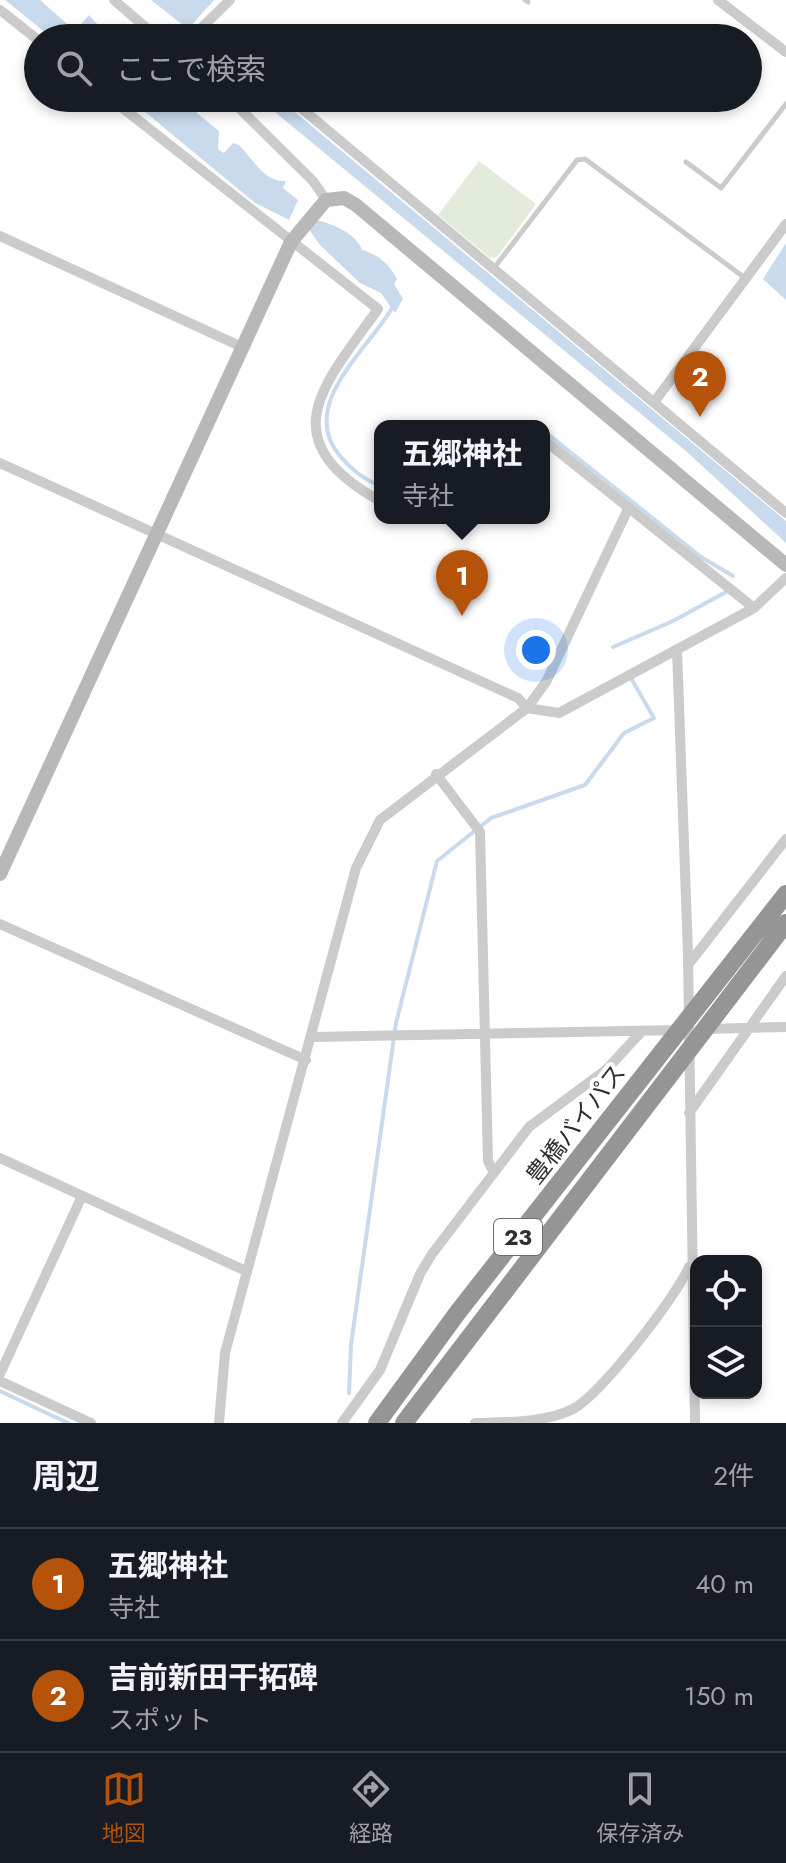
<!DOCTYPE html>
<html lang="ja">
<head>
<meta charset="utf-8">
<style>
  :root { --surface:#171b24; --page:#242831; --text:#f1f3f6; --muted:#9ea1a6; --line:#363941; --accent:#b45309 }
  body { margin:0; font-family:Jost,"Noto Sans JP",sans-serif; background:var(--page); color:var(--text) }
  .controls { position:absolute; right:24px; bottom:24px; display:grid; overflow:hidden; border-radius:16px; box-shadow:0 4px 12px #0003 }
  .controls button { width:72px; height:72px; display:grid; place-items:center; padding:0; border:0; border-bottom:2px solid var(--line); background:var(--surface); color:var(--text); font:40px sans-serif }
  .you { position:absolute; left:536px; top:650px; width:28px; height:28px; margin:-20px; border:6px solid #fff; border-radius:50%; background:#1a73e8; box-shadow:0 0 0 12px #1a73e833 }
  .badge { display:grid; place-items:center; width:52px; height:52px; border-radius:50%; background:var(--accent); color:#fff; font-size:26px; font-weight:700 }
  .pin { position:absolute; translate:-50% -66px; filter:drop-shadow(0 2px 4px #0008) }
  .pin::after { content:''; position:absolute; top:42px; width:28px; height:24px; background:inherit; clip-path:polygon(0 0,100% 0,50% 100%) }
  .popup { position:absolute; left:374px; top:420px; width:176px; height:104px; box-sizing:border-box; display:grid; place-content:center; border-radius:16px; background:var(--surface); filter:drop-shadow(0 2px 6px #0005); font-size:26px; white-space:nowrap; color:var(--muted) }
  .popup b { font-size:30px; color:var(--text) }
  .popup::after { content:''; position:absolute; left:50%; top:100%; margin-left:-16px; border:16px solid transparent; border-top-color:var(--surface) }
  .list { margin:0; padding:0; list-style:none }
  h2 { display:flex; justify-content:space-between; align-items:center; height:104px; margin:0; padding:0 32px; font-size:34px }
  h2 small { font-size:26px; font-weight:400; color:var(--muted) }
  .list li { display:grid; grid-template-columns:52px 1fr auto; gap:24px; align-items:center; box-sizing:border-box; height:112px; padding:0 32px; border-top:2px solid var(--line) }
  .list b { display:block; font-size:30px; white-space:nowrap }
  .list p { margin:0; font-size:26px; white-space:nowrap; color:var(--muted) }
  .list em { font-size:26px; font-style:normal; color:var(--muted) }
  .icon { flex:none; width:44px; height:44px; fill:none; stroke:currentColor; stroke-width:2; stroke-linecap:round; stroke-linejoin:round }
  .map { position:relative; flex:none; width:786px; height:1423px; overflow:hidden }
  .search { position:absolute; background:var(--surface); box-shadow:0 4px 12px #0003; left:24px; right:24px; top:24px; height:88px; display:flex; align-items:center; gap:20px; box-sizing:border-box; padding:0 28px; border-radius:44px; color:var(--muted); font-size:30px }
  .sheet { height:328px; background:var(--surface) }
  nav { display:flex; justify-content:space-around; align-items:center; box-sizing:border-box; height:112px; border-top:2px solid var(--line); background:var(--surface); font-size:22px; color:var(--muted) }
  nav a { display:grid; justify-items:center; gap:4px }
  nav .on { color:var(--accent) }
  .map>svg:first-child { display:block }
  .green { fill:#e3ecdc }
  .water { fill:#c8daec }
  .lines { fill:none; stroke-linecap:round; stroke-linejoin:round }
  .stream { stroke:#c8daec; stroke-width:4 }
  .lane { stroke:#cbcbcb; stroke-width:5 }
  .street { stroke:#cbcbcb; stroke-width:10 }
  .secondary { stroke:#b8b8b8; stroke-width:14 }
  .highway { stroke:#959595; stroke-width:18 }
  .labels { text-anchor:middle; stroke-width:8; stroke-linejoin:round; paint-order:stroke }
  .shield { fill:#fff; stroke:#6d6d6d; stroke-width:2 }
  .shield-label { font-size:22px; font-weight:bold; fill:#2e2e2e }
  .street-label { font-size:24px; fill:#2e2e2e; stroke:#fff }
</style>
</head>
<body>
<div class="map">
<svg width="786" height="1423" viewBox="0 0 786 1423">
  <rect width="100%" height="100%" fill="#fff"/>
  <!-- green -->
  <path class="green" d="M479,161L536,204L497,257L490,258L438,215Z"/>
  <!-- water -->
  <path class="water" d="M5,0H40L75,31L89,15L110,38H52Z
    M151,0H214L188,29Z
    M126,98H183L195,104L197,113L219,131L218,149L224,153L233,143L239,145C253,159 265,183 286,181L283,188L298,200L289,220L255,203L144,111H138Z
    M258,98H278L786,521V543L687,452Z
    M317,220C333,224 357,234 362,250C379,255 388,263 397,279L394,284L403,299L395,313L381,293L360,283L320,245L308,228Z
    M786,243V300L763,279Z"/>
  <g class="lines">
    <!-- stream -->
    <path class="stream" d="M531,426H537
      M544,431L701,557L733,576
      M380,486C365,480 350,468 340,456C297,405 368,350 392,308
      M613,647L673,621L726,592
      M0,1391L68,1423
      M349,1393L351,1345L396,1023L437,861L491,818L585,785L624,733L654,718L632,680"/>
    <!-- lane -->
    <path class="lane" d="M525,0L528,2
      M686,162L721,188L786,104
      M494,268L577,160L585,159L745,278"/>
    <!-- street -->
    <path class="street" d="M114,0L158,38
      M718,0L786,52
      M0,10L38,40
      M204,28L216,38
      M191,38L230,0
      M110,98L378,309C323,386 270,439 380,501
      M229,98L313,181L326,200
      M289,98L786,513
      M0,236L242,347
      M655,401L786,224
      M544,440L754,608
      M0,463L518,698L527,708L546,682L628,509
      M677,650L688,954L695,1423
      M436,774L480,832L488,1161L494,1173
      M0,924L306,1060
      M688,965L786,839
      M704,1029L786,1027
      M311,1037L680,1030
      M689,1113L786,976
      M0,1158L246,1271
      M0,1374L82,1196
      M0,1381L91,1423
      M219,1423L225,1353L356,868L380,820L527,708L559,713L754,608L786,578
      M342,1423L380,1370L420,1274L432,1254L529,1127L607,1069L642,1031
      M475,1423C505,1422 546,1423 573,1409C601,1394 676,1297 689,1267"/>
    <!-- secondary -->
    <path class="secondary" d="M0,874L291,242L326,200L344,198L356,205L786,565"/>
    <!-- highway -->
    <path class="highway" d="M377,1423L458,1312L786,894
      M404,1423L786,923"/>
  </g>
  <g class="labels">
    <!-- shield labels -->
    <rect class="shield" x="494" y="1219" width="48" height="36" rx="6"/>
    <g class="shield-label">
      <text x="518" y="1245">23</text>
    </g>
    <!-- street labels -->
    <g class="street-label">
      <text transform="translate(576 1124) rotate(-52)" y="8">豊橋バイパス</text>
    </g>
  </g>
</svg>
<div class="controls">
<button><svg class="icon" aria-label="locate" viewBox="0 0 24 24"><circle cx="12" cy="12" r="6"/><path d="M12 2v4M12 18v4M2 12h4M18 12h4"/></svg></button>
<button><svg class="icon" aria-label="layers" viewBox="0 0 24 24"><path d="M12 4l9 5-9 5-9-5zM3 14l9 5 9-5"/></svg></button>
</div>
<div class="you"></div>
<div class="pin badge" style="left:462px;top:616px">1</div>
<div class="popup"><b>五郷神社</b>寺社</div>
<div class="pin badge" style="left:700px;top:417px">2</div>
<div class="search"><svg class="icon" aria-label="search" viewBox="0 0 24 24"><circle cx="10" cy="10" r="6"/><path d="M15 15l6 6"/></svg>ここで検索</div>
</div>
<section class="sheet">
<h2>周辺<small>2件</small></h2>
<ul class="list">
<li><span class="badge">1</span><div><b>五郷神社</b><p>寺社</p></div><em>40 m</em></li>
<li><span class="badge">2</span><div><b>吉前新田干拓碑</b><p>スポット</p></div><em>150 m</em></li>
</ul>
</section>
<nav>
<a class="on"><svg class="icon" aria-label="map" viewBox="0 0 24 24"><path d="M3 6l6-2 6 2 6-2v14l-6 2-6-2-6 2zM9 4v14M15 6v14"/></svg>地図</a>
<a><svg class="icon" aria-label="directions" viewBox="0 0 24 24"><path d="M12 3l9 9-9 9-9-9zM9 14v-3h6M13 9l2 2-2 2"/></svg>経路</a>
<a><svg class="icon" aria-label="saved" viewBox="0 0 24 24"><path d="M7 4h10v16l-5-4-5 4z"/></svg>保存済み</a>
</nav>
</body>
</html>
